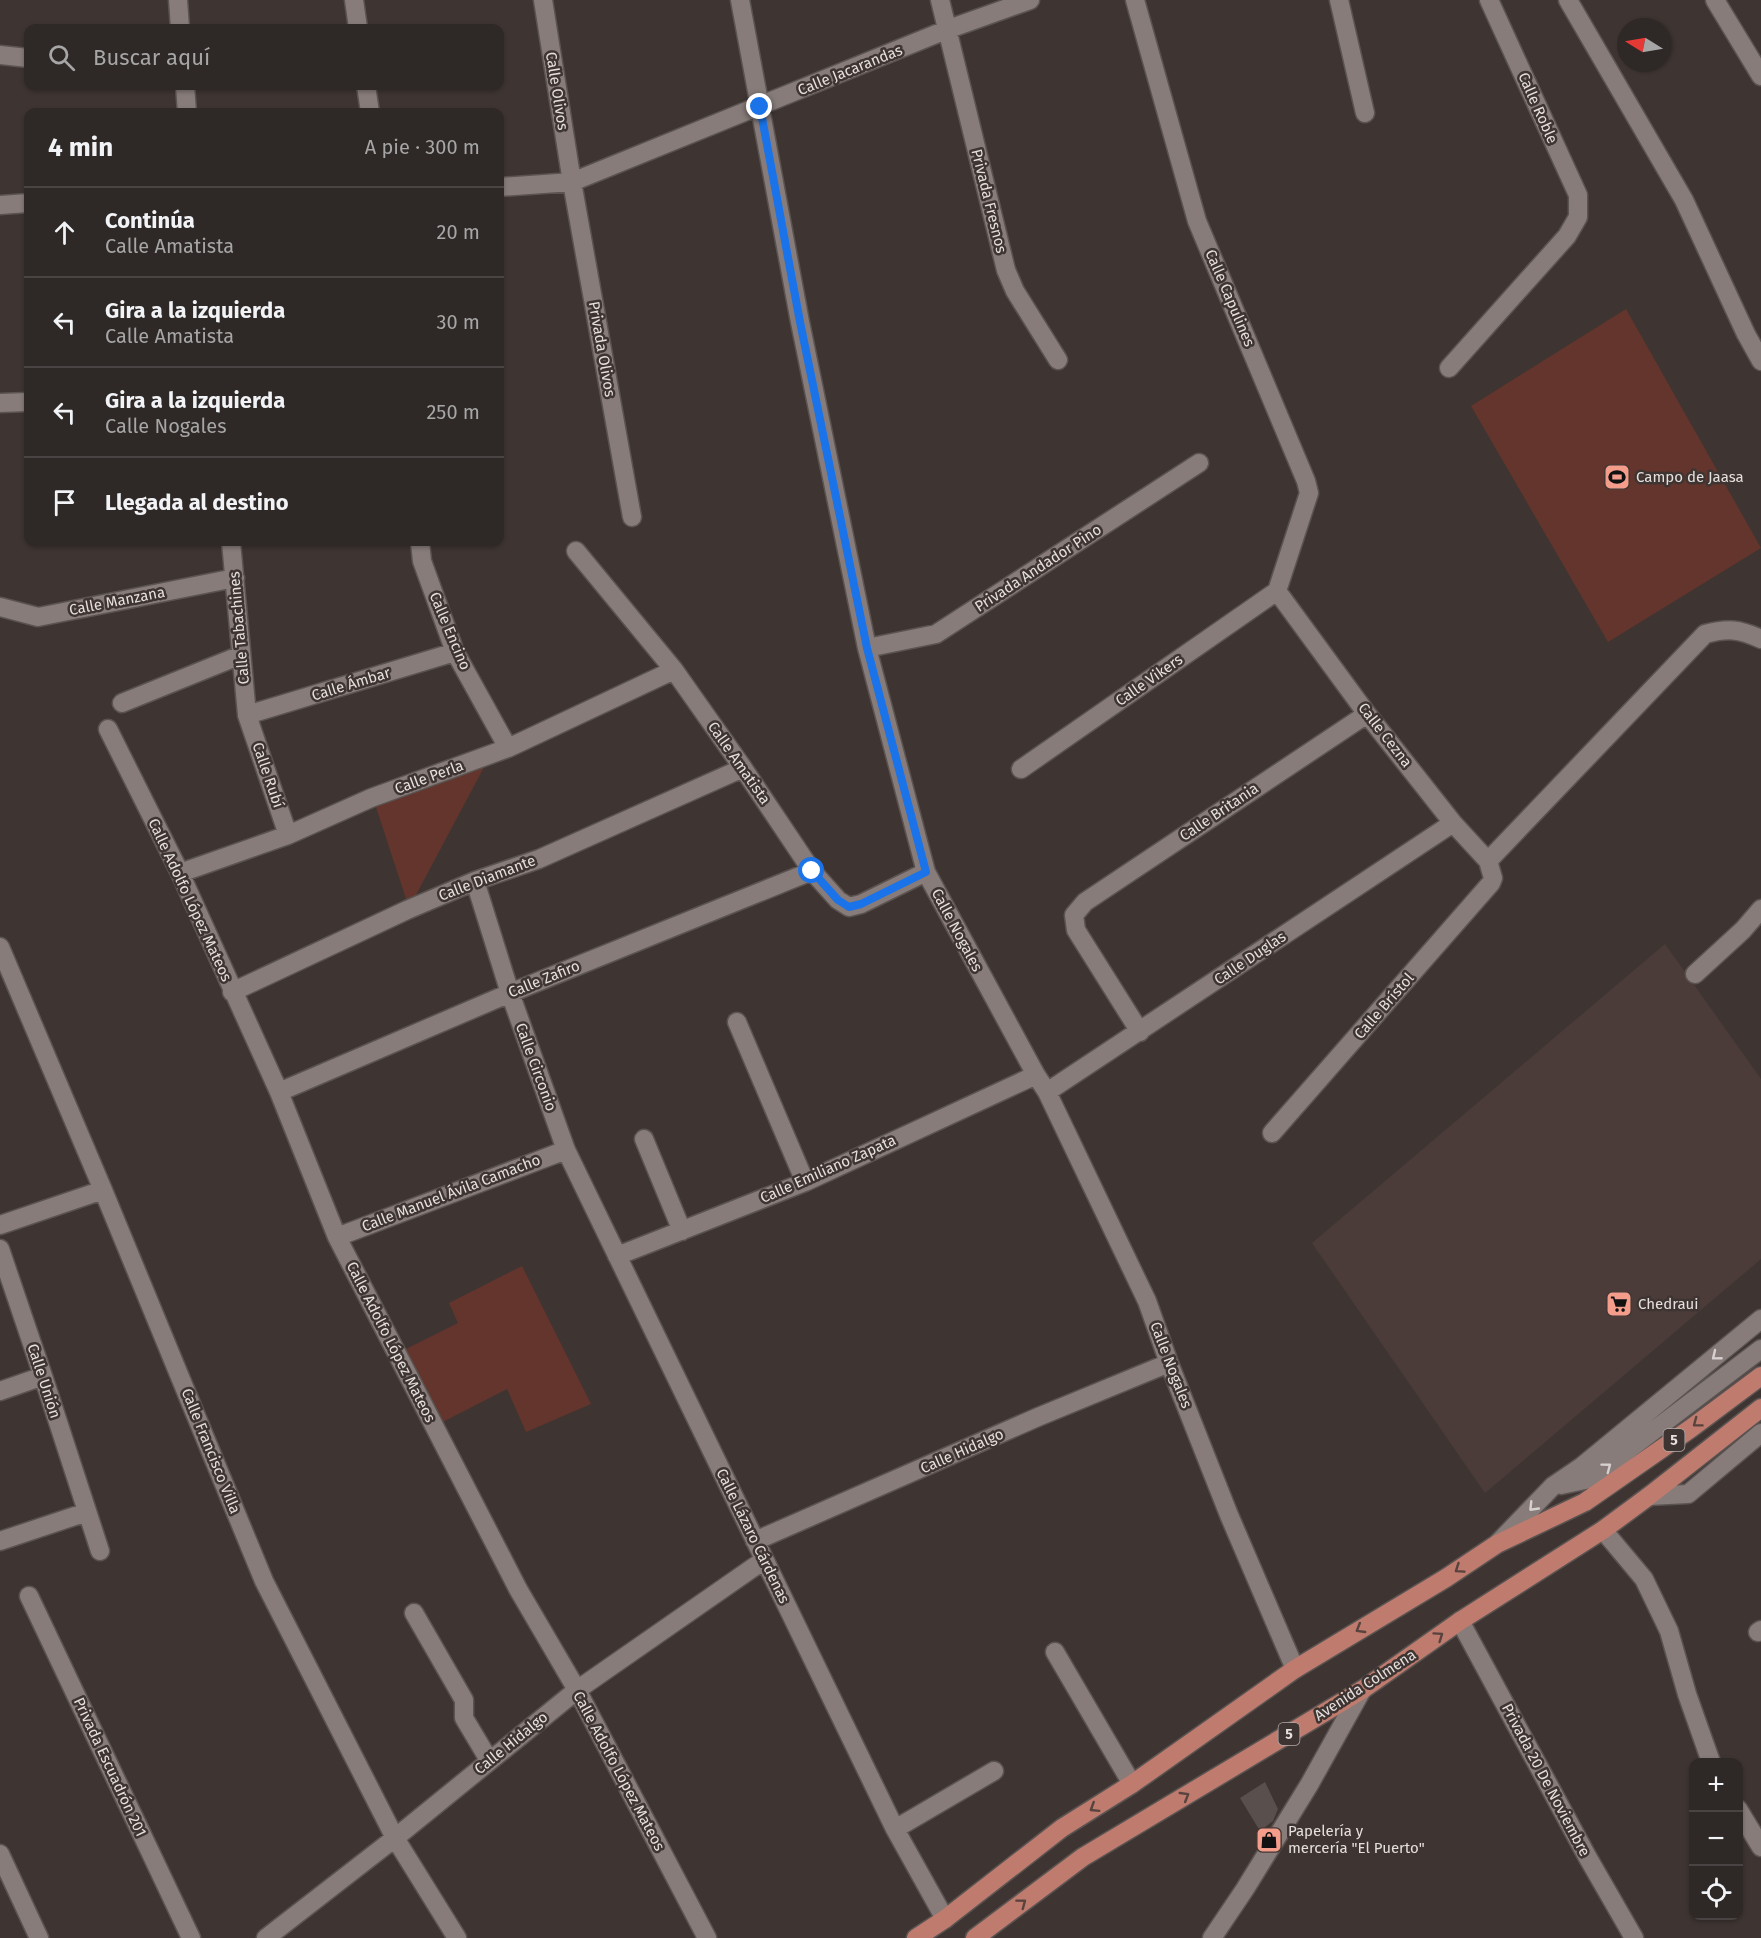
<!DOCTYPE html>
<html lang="es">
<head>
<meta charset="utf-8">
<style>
  :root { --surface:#2e2826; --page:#36302e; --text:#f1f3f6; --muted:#a7a6a7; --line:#494443 }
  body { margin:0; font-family:"Fira Sans",sans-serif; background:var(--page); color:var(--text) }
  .controls { position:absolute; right:18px; bottom:18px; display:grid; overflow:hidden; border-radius:12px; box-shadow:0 2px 4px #0004 }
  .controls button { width:54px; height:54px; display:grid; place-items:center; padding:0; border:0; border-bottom:2px solid var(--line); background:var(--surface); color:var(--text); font:30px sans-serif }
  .compass { position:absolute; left:1617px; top:18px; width:54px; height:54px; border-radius:50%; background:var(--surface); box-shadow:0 2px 4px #0004; rotate:281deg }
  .stop { position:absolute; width:18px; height:18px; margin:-14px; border:4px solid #1a73e8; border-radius:50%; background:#fff }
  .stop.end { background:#1a73e8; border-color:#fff; box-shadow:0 2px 6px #0008 }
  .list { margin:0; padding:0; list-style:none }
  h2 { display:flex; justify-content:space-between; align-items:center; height:78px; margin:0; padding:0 24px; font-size:26px }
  h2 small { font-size:20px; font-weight:400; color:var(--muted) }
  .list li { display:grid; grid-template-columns:39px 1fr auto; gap:18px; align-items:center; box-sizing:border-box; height:90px; padding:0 24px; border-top:2px solid var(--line) }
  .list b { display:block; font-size:22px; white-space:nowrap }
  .list p { margin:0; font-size:20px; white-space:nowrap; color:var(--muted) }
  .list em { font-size:20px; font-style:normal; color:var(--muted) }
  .icon { flex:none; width:33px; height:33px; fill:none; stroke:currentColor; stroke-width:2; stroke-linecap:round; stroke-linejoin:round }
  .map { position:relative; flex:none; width:1761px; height:1938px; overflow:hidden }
  .search { position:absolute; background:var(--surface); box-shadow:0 2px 4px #0004; left:24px; top:24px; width:480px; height:66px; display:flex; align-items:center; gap:15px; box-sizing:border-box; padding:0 21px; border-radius:12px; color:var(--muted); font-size:22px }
  .panel { position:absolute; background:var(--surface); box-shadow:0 2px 4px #0004; left:24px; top:108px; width:480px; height:438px; border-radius:12px }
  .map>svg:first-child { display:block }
  .built { fill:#4c3c39 }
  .green { fill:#63352c }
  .building { fill:#594f4d }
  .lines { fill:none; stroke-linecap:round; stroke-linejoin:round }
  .minor-casing { stroke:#5a5351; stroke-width:21 }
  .major-casing { stroke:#5a5351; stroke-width:21 }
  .minor { stroke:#877c7a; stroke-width:18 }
  .major { stroke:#be7b6e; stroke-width:18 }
  .oneway { stroke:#d7d0cf }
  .oneway2 { stroke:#58433e }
  .route { stroke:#1a73e8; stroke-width:8 }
  .labels { text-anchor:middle; stroke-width:5; stroke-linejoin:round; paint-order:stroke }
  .shield { fill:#3e3532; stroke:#b3acaa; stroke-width:1.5 }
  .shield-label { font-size:14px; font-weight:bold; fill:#e5dfde }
  .street-label { font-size:15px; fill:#e5dfde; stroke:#3e3532 }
  .poi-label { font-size:15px; fill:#e5dfde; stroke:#3e3532; text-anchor:start }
</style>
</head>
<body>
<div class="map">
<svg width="1761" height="1938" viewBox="0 0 1761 1938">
  <rect width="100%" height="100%" fill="#3e3532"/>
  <!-- built -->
  <path class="built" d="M1665,944L1761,1079V1259L1485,1493L1312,1243Z"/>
  <!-- green -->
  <path class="green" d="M1626,309L1761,548L1608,642L1471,406Z
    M490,756L409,908L373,798Z
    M522,1266L591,1404L526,1432L507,1389L435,1426L398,1353L458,1323L449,1303Z"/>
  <!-- building -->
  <path class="building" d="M1265,1782L1278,1809L1273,1821L1260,1831L1240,1798Z"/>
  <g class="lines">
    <!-- minor casing -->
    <g class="minor-casing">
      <path id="minor" d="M178,0L180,28
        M354,0L358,28
        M543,0L572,182L632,517
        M740,0L800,322L867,648L926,872L1036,1075L1047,1092L1147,1301L1169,1363L1229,1515L1295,1669
        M940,0L1006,270L1015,291L1058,360
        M1135,0L1197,221L1306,481L1309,493L1277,591
        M1339,0L1365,113
        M1568,0L1684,200L1746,334L1761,361
        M1715,0L1761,76
        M0,55L28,58
        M185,86L187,112
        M366,86L370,112
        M500,187L572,182L946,30L1030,0
        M0,205L28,203
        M1449,368L1567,236L1578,217V195L1489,0
        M0,403L28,402
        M231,542L247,715L288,835
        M420,542L422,561L455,652L508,748
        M576,551L674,670L743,768L812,871L838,900L849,907L861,904L926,872
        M0,607L38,617L235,578
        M867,648L936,634L1199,463
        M122,703L241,655
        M247,715L455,652
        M108,729L180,873L279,1092L337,1237L518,1589L577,1690L707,1938
        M1021,769L1277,591
        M1488,861L1705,634C1728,628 1739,629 1761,639
        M180,873L288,835L371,798L508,748L674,670
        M475,881L510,993L566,1150L895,1829L945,1919
        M0,947L103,1190L264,1581L395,1838L457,1938
        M1695,974L1743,930L1761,909
        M232,992L407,910L475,881L539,859L743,768
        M737,1022L805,1182
        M1140,1032L1076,930L1074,915L1085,902L1367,714
        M279,1092L510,993L812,871
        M1047,1092L1453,823
        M1272,1133L1491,883L1493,878L1488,861L1453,823L1367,714L1277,591
        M644,1139L682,1231
        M0,1225L103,1190
        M337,1237L566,1150
        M0,1249L43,1376L100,1551
        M617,1256L805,1182L1036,1075
        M0,1391L43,1376
        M1561,1485L1590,1479L1761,1349
        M1649,1496L1688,1494L1761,1433
        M1603,1530L1644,1579L1669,1631L1687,1694L1711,1762
        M0,1541L87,1512
        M755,1541L1038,1417L1169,1363
        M1498,1543L1553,1486L1581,1467L1761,1319
        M29,1596L191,1938
        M414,1613L464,1700V1718L489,1760
        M1460,1621L1588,1858L1634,1938
        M1758,1632L1761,1630
        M1055,1652L1132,1784
        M1738,1809L1761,1847
        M895,1829L994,1771
        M0,1854L39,1938
        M266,1938L395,1838L577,1690L764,1560
        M1212,1938L1245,1889L1309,1785L1362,1690"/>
    </g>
    <!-- major casing -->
    <g class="major-casing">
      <path id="major" d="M916,1938L945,1919L1062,1828L1132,1784L1295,1669L1446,1578L1497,1544L1585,1502L1690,1429L1761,1376
        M975,1938L1083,1857L1362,1690L1460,1621L1603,1530L1649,1496L1761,1408"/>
    </g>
    <!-- minor -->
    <use href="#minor" class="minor"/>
    <!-- major -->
    <use href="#major" class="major"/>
  </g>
  <!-- one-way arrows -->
  <defs><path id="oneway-chevron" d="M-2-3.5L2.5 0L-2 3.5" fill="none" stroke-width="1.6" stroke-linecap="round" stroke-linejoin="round" transform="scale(1.5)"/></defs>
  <g class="oneway">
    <use href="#oneway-chevron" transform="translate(1716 1356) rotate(141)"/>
    <use href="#oneway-chevron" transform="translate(1607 1467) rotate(-37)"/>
    <use href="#oneway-chevron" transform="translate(1533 1507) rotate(134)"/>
  </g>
  <g class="oneway2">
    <use href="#oneway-chevron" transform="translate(1697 1423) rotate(143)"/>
    <use href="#oneway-chevron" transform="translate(1459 1569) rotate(146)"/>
    <use href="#oneway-chevron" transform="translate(1360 1629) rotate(149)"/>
    <use href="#oneway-chevron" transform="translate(1439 1636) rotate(-35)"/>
    <use href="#oneway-chevron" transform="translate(1185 1796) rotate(-31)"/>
    <use href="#oneway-chevron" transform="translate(1094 1808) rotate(148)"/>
    <use href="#oneway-chevron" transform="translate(1022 1903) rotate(-37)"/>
  </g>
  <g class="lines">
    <!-- route -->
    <path class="route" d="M760,107L800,322L867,648L926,872L861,904L849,907L838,900L812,871"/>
  </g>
  <!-- icons -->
  <defs>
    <g id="stadium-square" transform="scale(1.35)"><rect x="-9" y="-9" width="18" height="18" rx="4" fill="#f49d8b" stroke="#3e3532"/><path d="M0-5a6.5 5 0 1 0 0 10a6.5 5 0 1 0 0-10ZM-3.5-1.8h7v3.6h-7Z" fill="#111"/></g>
    <g id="supermarket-square" transform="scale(1.35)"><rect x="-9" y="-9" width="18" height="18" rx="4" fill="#f49d8b" stroke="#3e3532"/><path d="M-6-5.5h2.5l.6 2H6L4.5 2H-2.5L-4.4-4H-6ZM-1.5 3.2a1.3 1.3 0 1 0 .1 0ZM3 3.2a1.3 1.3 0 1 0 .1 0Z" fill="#111"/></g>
    <g id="shop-square" transform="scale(1.35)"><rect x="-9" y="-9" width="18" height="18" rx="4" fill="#f49d8b" stroke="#3e3532"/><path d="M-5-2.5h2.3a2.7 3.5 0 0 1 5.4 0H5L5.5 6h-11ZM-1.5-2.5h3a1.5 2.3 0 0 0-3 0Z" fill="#111"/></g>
  </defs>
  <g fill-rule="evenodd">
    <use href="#stadium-square" x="1617" y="477"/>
    <use href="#supermarket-square" x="1619" y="1304"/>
    <use href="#shop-square" x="1269" y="1840"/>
  </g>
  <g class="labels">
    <!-- shield labels -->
    <g class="shield">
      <rect x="1663.5" y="1429" width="21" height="22" rx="4.5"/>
      <rect x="1278.5" y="1723" width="21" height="22" rx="4.5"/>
    </g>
    <g class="shield-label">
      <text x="1674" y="1445">5</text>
      <text x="1289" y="1739">5</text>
    </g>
    <!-- street labels -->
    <g class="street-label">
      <text transform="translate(850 70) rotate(-22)" y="5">Calle Jacarandas</text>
      <text transform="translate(557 91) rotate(81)" y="5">Calle Olivos</text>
      <text transform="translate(1538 108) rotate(66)" y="5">Calle Roble</text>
      <text transform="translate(989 201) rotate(76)" y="5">Privada Fresnos</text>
      <text transform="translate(1230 298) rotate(67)" y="5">Calle Capulines</text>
      <text transform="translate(602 349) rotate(80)" y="5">Privada Olivos</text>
      <text transform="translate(1038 568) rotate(-33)" y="5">Privada Andador Pino</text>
      <text transform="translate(117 601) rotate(-11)" y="5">Calle Manzana</text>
      <text transform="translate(239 628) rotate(-95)" y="5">Calle Tabachines</text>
      <text transform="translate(450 631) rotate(67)" y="5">Calle Encino</text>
      <text transform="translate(1149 680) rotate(-35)" y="5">Calle Vikers</text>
      <text transform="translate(351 684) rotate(-17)" y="5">Calle Ámbar</text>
      <text transform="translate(1385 735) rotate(52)" y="5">Calle Cezna</text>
      <text transform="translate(739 763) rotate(55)" y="5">Calle Amatista</text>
      <text transform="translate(268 775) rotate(71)" y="5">Calle Rubí</text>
      <text transform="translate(429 777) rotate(-20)" y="5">Calle Perla</text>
      <text transform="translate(1219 812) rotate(-34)" y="5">Calle Britania</text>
      <text transform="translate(487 878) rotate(-21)" y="5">Calle Diamante</text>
      <text transform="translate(190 900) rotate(65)" y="5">Calle Adolfo López Mateos</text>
      <text transform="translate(957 930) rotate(62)" y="5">Calle Nogales</text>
      <text transform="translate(1250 958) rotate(-34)" y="5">Calle Duglas</text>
      <text transform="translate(544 979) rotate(-22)" y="5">Calle Zafiro</text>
      <text transform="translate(1384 1006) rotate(-49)" y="5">Calle Brístol</text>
      <text transform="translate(536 1067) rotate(70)" y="5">Calle Circonio</text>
      <text transform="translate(828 1169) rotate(-24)" y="5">Calle Emiliano Zapata</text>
      <text transform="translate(451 1193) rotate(-21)" y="5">Calle Manuel Ávila Camacho</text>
      <text transform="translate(391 1342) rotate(63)" y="5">Calle Adolfo López Mateos</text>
      <text transform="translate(1171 1365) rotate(69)" y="5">Calle Nogales</text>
      <text transform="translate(44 1381) rotate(72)" y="5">Calle Unión</text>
      <text transform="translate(211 1451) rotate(68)" y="5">Calle Francisco Villa</text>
      <text transform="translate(962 1451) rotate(-24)" y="5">Calle Hidalgo</text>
      <text transform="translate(753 1536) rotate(64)" y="5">Calle Lázaro Cárdenas</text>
      <text transform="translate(1365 1685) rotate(-33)" y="5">Avenida Colmena</text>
      <text transform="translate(511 1743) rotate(-39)" y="5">Calle Hidalgo</text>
      <text transform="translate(110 1767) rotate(65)" y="5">Privada Escuadrón 201</text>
      <text transform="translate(619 1771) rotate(62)" y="5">Calle Adolfo López Mateos</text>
      <text transform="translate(1546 1780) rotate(62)" y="5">Privada 20 De Noviembre</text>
    </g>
    <!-- poi labels -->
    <g class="poi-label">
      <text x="1636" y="482">Campo de Jaasa</text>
      <text x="1638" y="1309">Chedraui</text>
      <text x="1288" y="1836">Papelería y<tspan x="1288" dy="17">mercería "El Puerto"</tspan></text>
    </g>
  </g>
</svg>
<div class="controls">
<button>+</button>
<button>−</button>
<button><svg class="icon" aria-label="locate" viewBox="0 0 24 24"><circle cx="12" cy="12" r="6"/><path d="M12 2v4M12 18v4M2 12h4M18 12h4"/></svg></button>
</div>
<svg class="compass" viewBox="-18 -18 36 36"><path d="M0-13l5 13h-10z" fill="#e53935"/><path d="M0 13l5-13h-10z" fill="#a7a6a7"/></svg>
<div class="stop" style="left:812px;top:871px"></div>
<div class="stop end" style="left:760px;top:107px"></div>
<div class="search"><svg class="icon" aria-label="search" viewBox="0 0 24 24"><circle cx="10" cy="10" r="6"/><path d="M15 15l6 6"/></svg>Buscar aquí</div>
<section class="panel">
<h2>4 min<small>A pie · 300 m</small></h2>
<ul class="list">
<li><svg class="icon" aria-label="ahead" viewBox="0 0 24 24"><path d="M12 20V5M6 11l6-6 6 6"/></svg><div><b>Continúa</b><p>Calle Amatista</p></div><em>20 m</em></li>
<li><svg class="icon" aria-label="left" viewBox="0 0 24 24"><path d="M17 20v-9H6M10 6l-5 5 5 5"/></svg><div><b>Gira a la izquierda</b><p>Calle Amatista</p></div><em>30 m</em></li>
<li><svg class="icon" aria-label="left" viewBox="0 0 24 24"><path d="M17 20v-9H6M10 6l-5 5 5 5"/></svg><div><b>Gira a la izquierda</b><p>Calle Nogales</p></div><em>250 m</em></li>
<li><svg class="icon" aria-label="arrive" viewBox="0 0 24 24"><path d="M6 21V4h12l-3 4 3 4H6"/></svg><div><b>Llegada al destino</b></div></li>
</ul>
</section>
</div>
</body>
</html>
